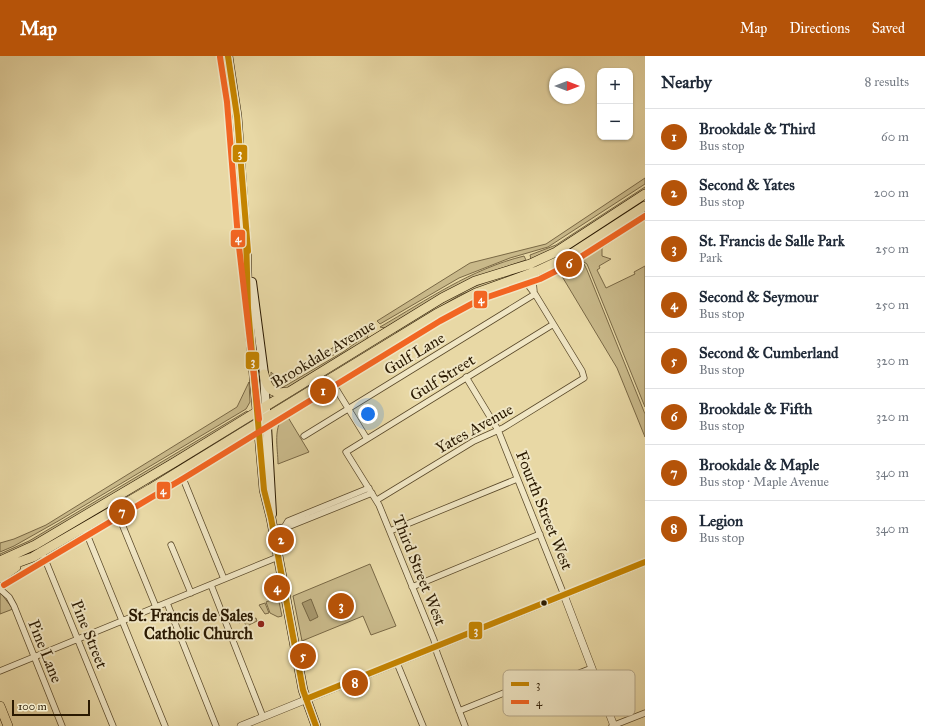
<!DOCTYPE html>
<html lang="en">
<head>
<meta charset="utf-8">
<style>
  :root { --surface:#fff; --page:#f2f2f3; --text:#1f2937; --muted:#747a83; --line:#e0e1e3; --accent:#b45309 }
  body { margin:0; font-family:"IM FELL Great Primer",serif; background:var(--page); color:var(--text) }
  .controls { position:absolute; right:12px; top:12px; display:grid; overflow:hidden; border-radius:8px; box-shadow:0 1px 3px #0004 }
  .controls button { width:36px; height:36px; display:grid; place-items:center; padding:0; border:0; border-bottom:1px solid var(--line); background:var(--surface); color:var(--text); font:20px sans-serif }
  .compass { position:absolute; left:549px; top:12px; width:36px; height:36px; border-radius:50%; background:var(--surface); box-shadow:0 1px 3px #0004; rotate:90deg }
  .scale { position:absolute; left:12px; bottom:10px; width:78px; box-sizing:border-box; padding-left:4px; border:2px solid #2a1901; border-top:0; font-size:11px; line-height:14px; white-space:nowrap; color:#2a1901; -webkit-text-stroke:3px #f0e6c4; paint-order:stroke }
  .you { position:absolute; left:368px; top:358px; width:14px; height:14px; margin:-10px; border:3px solid #fff; border-radius:50%; background:#1a73e8; box-shadow:0 0 0 6px #1a73e833 }
  .badge { display:grid; place-items:center; width:26px; height:26px; border-radius:50%; background:var(--accent); color:#fff; font-size:13px; font-weight:700 }
  .pin { position:absolute; translate:-50% -50%; border:2px solid #fff; box-shadow:0 1px 4px #0006 }
  .list { margin:0; padding:0; list-style:none }
  h2 { display:flex; justify-content:space-between; align-items:center; height:52px; margin:0; padding:0 16px; font-size:17px }
  h2 small { font-size:13px; font-weight:400; color:var(--muted) }
  .list li { display:grid; grid-template-columns:26px 1fr auto; gap:12px; align-items:center; box-sizing:border-box; height:56px; padding:0 16px; border-top:1px solid var(--line) }
  .list b { display:block; font-size:15px; white-space:nowrap }
  .list p { margin:0; font-size:13px; white-space:nowrap; color:var(--muted) }
  .list em { font-size:13px; font-style:normal; color:var(--muted) }
  .map { position:relative; flex:none; width:645px; height:670px; overflow:hidden }
  header { display:flex; align-items:center; gap:24px; box-sizing:border-box; height:56px; padding:0 20px; background:var(--accent); color:#fff }
  header strong { font-size:19px }
  nav { display:flex; gap:22px; margin-inline-start:auto; font-size:14px }
  main { display:flex }
  aside { flex:1; background:var(--surface) }
  .map>svg:first-child { display:block }
  .green { fill:#c8b889; stroke:#796845 }
  .water { fill:#a7976d; stroke:#756542 }
  .lines { fill:none; stroke-linecap:round; stroke-linejoin:round }
  .minor-casing { stroke:#5a492a; stroke-width:7 }
  .tertiary-casing { stroke:#5a492a; stroke-width:8 }
  .secondary-casing { stroke:#2a1901; stroke-width:10 }
  .primary-casing { stroke:#2a1901; stroke-width:10 }
  .minor { stroke:#f0e6c4; stroke-width:5.5 }
  .tertiary { stroke:#f0e6c4; stroke-width:7 }
  .secondary { stroke:#f0e6c4; stroke-width:8 }
  .primary { stroke:#e8d8a5; stroke-width:9 }
  .bus-1-casing { stroke:#f0e6c4; stroke-width:9 }
  .bus-2-casing { stroke:#f0e6c4; stroke-width:9 }
  .bus-1 { stroke:#c48300; stroke-width:6 }
  .bus-2 { stroke:#f26522; stroke-width:6 }
  .bus-dot { fill:#2a1901; stroke:#f0e6c4; stroke-width:1.5 }
  .poi-dot { fill:#8f2418; stroke:#f0e6c4; stroke-width:1.5 }
  .labels { text-anchor:middle; stroke-width:4; stroke-linejoin:round; paint-order:stroke }
  .street-label { font-size:16px; fill:#2a1901; stroke:#f0e6c4 }
  .poi-label { font-size:16px; font-weight:bold; fill:#2a1901; stroke:#f0e6c4; text-anchor:end }
  .key { fill:#f0e6c4; stroke:#b5a88a; stroke-width:1 }
  .key-label { font-size:11px; fill:#2a1901 }
  .line-badge { stroke:#f0e6c4; stroke-width:1.5 }
  .badge-label { font-size:11px; text-anchor:middle; font-weight:bold; fill:#fff }
</style>
</head>
<body>
<header>
<strong>Map</strong>
<nav><a>Map</a><a>Directions</a><a>Saved</a></nav>
</header>
<main>
<div class="map">
<svg width="645" height="670" viewBox="0 0 645 670">
  <rect width="100%" height="100%" fill="#e8d8a5"/>
  <filter id="stains"><feTurbulence type="fractalNoise" baseFrequency=".005" numOctaves="4"/><feColorMatrix values="0 0 0 0 .2 0 0 0 0 .09 0 0 0 0 .02 0 0 0 .5 -.17"/></filter>
  <radialGradient id="worn" r=".72"><stop offset=".6" stop-color="#630" stop-opacity="0"/><stop offset="1" stop-color="#630" stop-opacity=".3"/></radialGradient>
  <!-- green -->
  <path class="green" d="M645,122V128L548,191L510,202L459,222L380,268L377,265L470,207L546,188Z
    M645,131V135L558,191L531,203L530,199L556,189Z
    M628,166H631L575,203L588,192Z
    M632,167L635,170L602,192V200L611,203L599,210L600,212L597,214L606,232L635,218L634,216L645,210V351L587,208L581,204L578,205L537,225L539,222L576,204Z
    M524,200L526,204L479,220L385,272L380,271C427,244 471,213 524,200Z
    M579,207L584,208L587,214L645,358V381L617,312L560,217Z
    M507,218V221L460,239L404,273L397,277L396,275L449,242L473,231Z
    M365,272L367,276L342,294L277,332L271,328V316L280,324Z
    M368,278L367,283L290,332L280,333L343,296Z
    M249,326L250,346L246,353L60,464L14,490L0,496V487L14,483L46,469L237,351Z
    M247,355L248,356L245,359L38,483L0,501V498L29,485Z
    M286,358L309,396L278,408C278,392 272,370 286,358Z
    M370,508L396,570L371,579L363,560L302,585L293,540Z
    M0,536L13,553L0,558Z
    M278,541L282,560L278,561L270,557L266,546Z
    M265,547L269,557L265,558L259,549Z
    M243,558L245,561H248L250,564L256,562L257,565L247,570L243,565L239,567L236,561Z"/>
  <!-- water -->
  <path class="water" d="M311,543L318,561L310,565L302,547Z"/>
  <g class="lines">
    <!-- minor casing -->
    <g class="minor-casing">
      <path id="minor" d="M532,214L534,235
        M466,321L498,374L564,539
        M330,323L367,383
        M304,380L535,238
        M180,415L224,523
        M377,444L474,385L503,372L584,322L582,315L535,238L525,225L522,219
        M115,451L156,551
        M285,470L288,465L369,432
        M84,471L165,670
        M273,473L290,470L372,437
        M390,475L517,423
        M171,489L191,537
        M42,496L113,670
        M211,529L263,661
        M412,531L540,478
        M0,533L9,541L14,550L62,670
        M167,547L216,670
        M397,607L423,670
        M0,615L278,501
        M459,655L526,628L544,631L592,612
        M465,670L437,597L434,584L379,449L346,396L552,269
        M612,670L645,657"/>
    </g>
    <!-- tertiary casing -->
    <g class="tertiary-casing">
      <path id="tertiary" d="M564,539L614,670
        M241,670L645,506"/>
    </g>
    <!-- secondary casing -->
    <g class="secondary-casing">
      <path id="secondary" d="M228,0L237,60L246,185
        M246,181L248,252L264,434L271,462L303,634L316,670
        M252,226L264,318L272,458"/>
    </g>
    <!-- primary casing -->
    <g class="primary-casing">
      <path id="primary" d="M264,318C267,332 272,339 287,336
        M0,505L35,489L175,406L442,242L475,225L530,208L556,196L645,138
        M0,513L33,501L150,433L436,258L476,237L537,215L565,202L645,150
        M0,522L16,511
        M0,650L8,670"/>
    </g>
    <!-- minor -->
    <use href="#minor" class="minor"/>
    <!-- tertiary -->
    <use href="#tertiary" class="tertiary"/>
    <!-- secondary -->
    <use href="#secondary" class="secondary"/>
    <!-- primary -->
    <use href="#primary" class="primary"/>
    <!-- bus-1 casing -->
    <g class="bus-1-casing">
      <path id="bus-1" d="M228,0L237,60L248,195
        M246,181L248,252L264,434L271,462L303,634L316,670
        M306,643L645,506"/>
    </g>
    <!-- bus-2 casing -->
    <g class="bus-2-casing">
      <path id="bus-2" d="M220,1L227,46L238,182L259,363
        M4,529L184,422L440,265L479,244L540,223L568,209L645,160"/>
    </g>
    <!-- bus-1 -->
    <use href="#bus-1" class="bus-1"/>
    <!-- bus-2 -->
    <use href="#bus-2" class="bus-2"/>
  </g>
  <!-- markers -->
  <circle class="bus-dot" cx="544" cy="547" r="3.5"/>
  <circle class="poi-dot" cx="261" cy="568" r="4"/>
  <g class="labels">
    <!-- street labels -->
    <g class="street-label">
      <text transform="translate(323 297) rotate(-31)" y="6">Brookdale Avenue</text>
      <text transform="translate(414 297) rotate(-31)" y="6">Gulf Lane</text>
      <text transform="translate(442 321) rotate(-32)" y="6">Gulf Street</text>
      <text transform="translate(474 372) rotate(-29)" y="6">Yates Avenue</text>
      <text transform="translate(545 454) rotate(68)" y="6">Fourth Street West</text>
      <text transform="translate(420 514) rotate(68)" y="6">Third Street West</text>
      <text transform="translate(90 578) rotate(68)" y="6">Pine Street</text>
      <text transform="translate(46 595) rotate(68)" y="6">Pine Lane</text>
    </g>
    <!-- poi labels -->
    <g class="poi-label">
      <text x="253" y="565">St. Francis de Sales<tspan x="253" dy="18">Catholic Church</tspan></text>
    </g>
  </g>
  <!-- legend -->
  <rect x="503" y="614" width="132" height="46" rx="6" class="key"/>
  <rect x="511" y="626" width="18" height="4" fill="#c48300"/>
  <rect x="511" y="644" width="18" height="4" fill="#f26522"/>
  <g class="key-label">
    <text x="536" y="632">3</text>
    <text x="536" y="650">4</text>
  </g>
  <g class="line-badge">
    <rect x="232" y="88" width="16" height="19" rx="4" fill="#c48300"/>
    <rect x="230" y="173" width="16" height="19" rx="4" fill="#f26522"/>
    <rect x="473" y="234" width="15" height="19" rx="4" fill="#f26522"/>
    <rect x="245" y="295" width="15" height="19" rx="4" fill="#c48300"/>
    <rect x="156" y="425" width="15" height="19" rx="4" fill="#f26522"/>
    <rect x="468" y="565" width="15" height="19" rx="4" fill="#c48300"/>
  </g>
  <g class="badge-label">
    <text x="240" y="101">3</text>
    <text x="238" y="186">4</text>
    <text x="481" y="247">4</text>
    <text x="253" y="309">3</text>
    <text x="163" y="438">4</text>
    <text x="476" y="578">3</text>
  </g>
  <rect width="100%" height="100%" filter="url(#stains)"/>
  <rect width="100%" height="100%" fill="url(#worn)"/>
</svg>
<div class="controls">
<button>+</button>
<button>−</button>
</div>
<svg class="compass" viewBox="-18 -18 36 36"><path d="M0-13l5 13h-10z" fill="#e53935"/><path d="M0 13l5-13h-10z" fill="#747a83"/></svg>
<div class="scale">100 m</div>
<div class="you"></div>
<div class="pin badge" style="left:323px;top:335px">1</div>
<div class="pin badge" style="left:281px;top:484px">2</div>
<div class="pin badge" style="left:341px;top:550px">3</div>
<div class="pin badge" style="left:277px;top:532px">4</div>
<div class="pin badge" style="left:303px;top:600px">5</div>
<div class="pin badge" style="left:569px;top:208px">6</div>
<div class="pin badge" style="left:122px;top:456px">7</div>
<div class="pin badge" style="left:355px;top:627px">8</div>
</div>
<aside>
<h2>Nearby<small>8 results</small></h2>
<ul class="list">
<li><span class="badge">1</span><div><b>Brookdale &amp; Third</b><p>Bus stop</p></div><em>60 m</em></li>
<li><span class="badge">2</span><div><b>Second &amp; Yates</b><p>Bus stop</p></div><em>200 m</em></li>
<li><span class="badge">3</span><div><b>St. Francis de Salle Park</b><p>Park</p></div><em>250 m</em></li>
<li><span class="badge">4</span><div><b>Second &amp; Seymour</b><p>Bus stop</p></div><em>250 m</em></li>
<li><span class="badge">5</span><div><b>Second &amp; Cumberland</b><p>Bus stop</p></div><em>320 m</em></li>
<li><span class="badge">6</span><div><b>Brookdale &amp; Fifth</b><p>Bus stop</p></div><em>320 m</em></li>
<li><span class="badge">7</span><div><b>Brookdale &amp; Maple</b><p>Bus stop · Maple Avenue</p></div><em>340 m</em></li>
<li><span class="badge">8</span><div><b>Legion</b><p>Bus stop</p></div><em>340 m</em></li>
</ul>
</aside>
</main>
</body>
</html>
